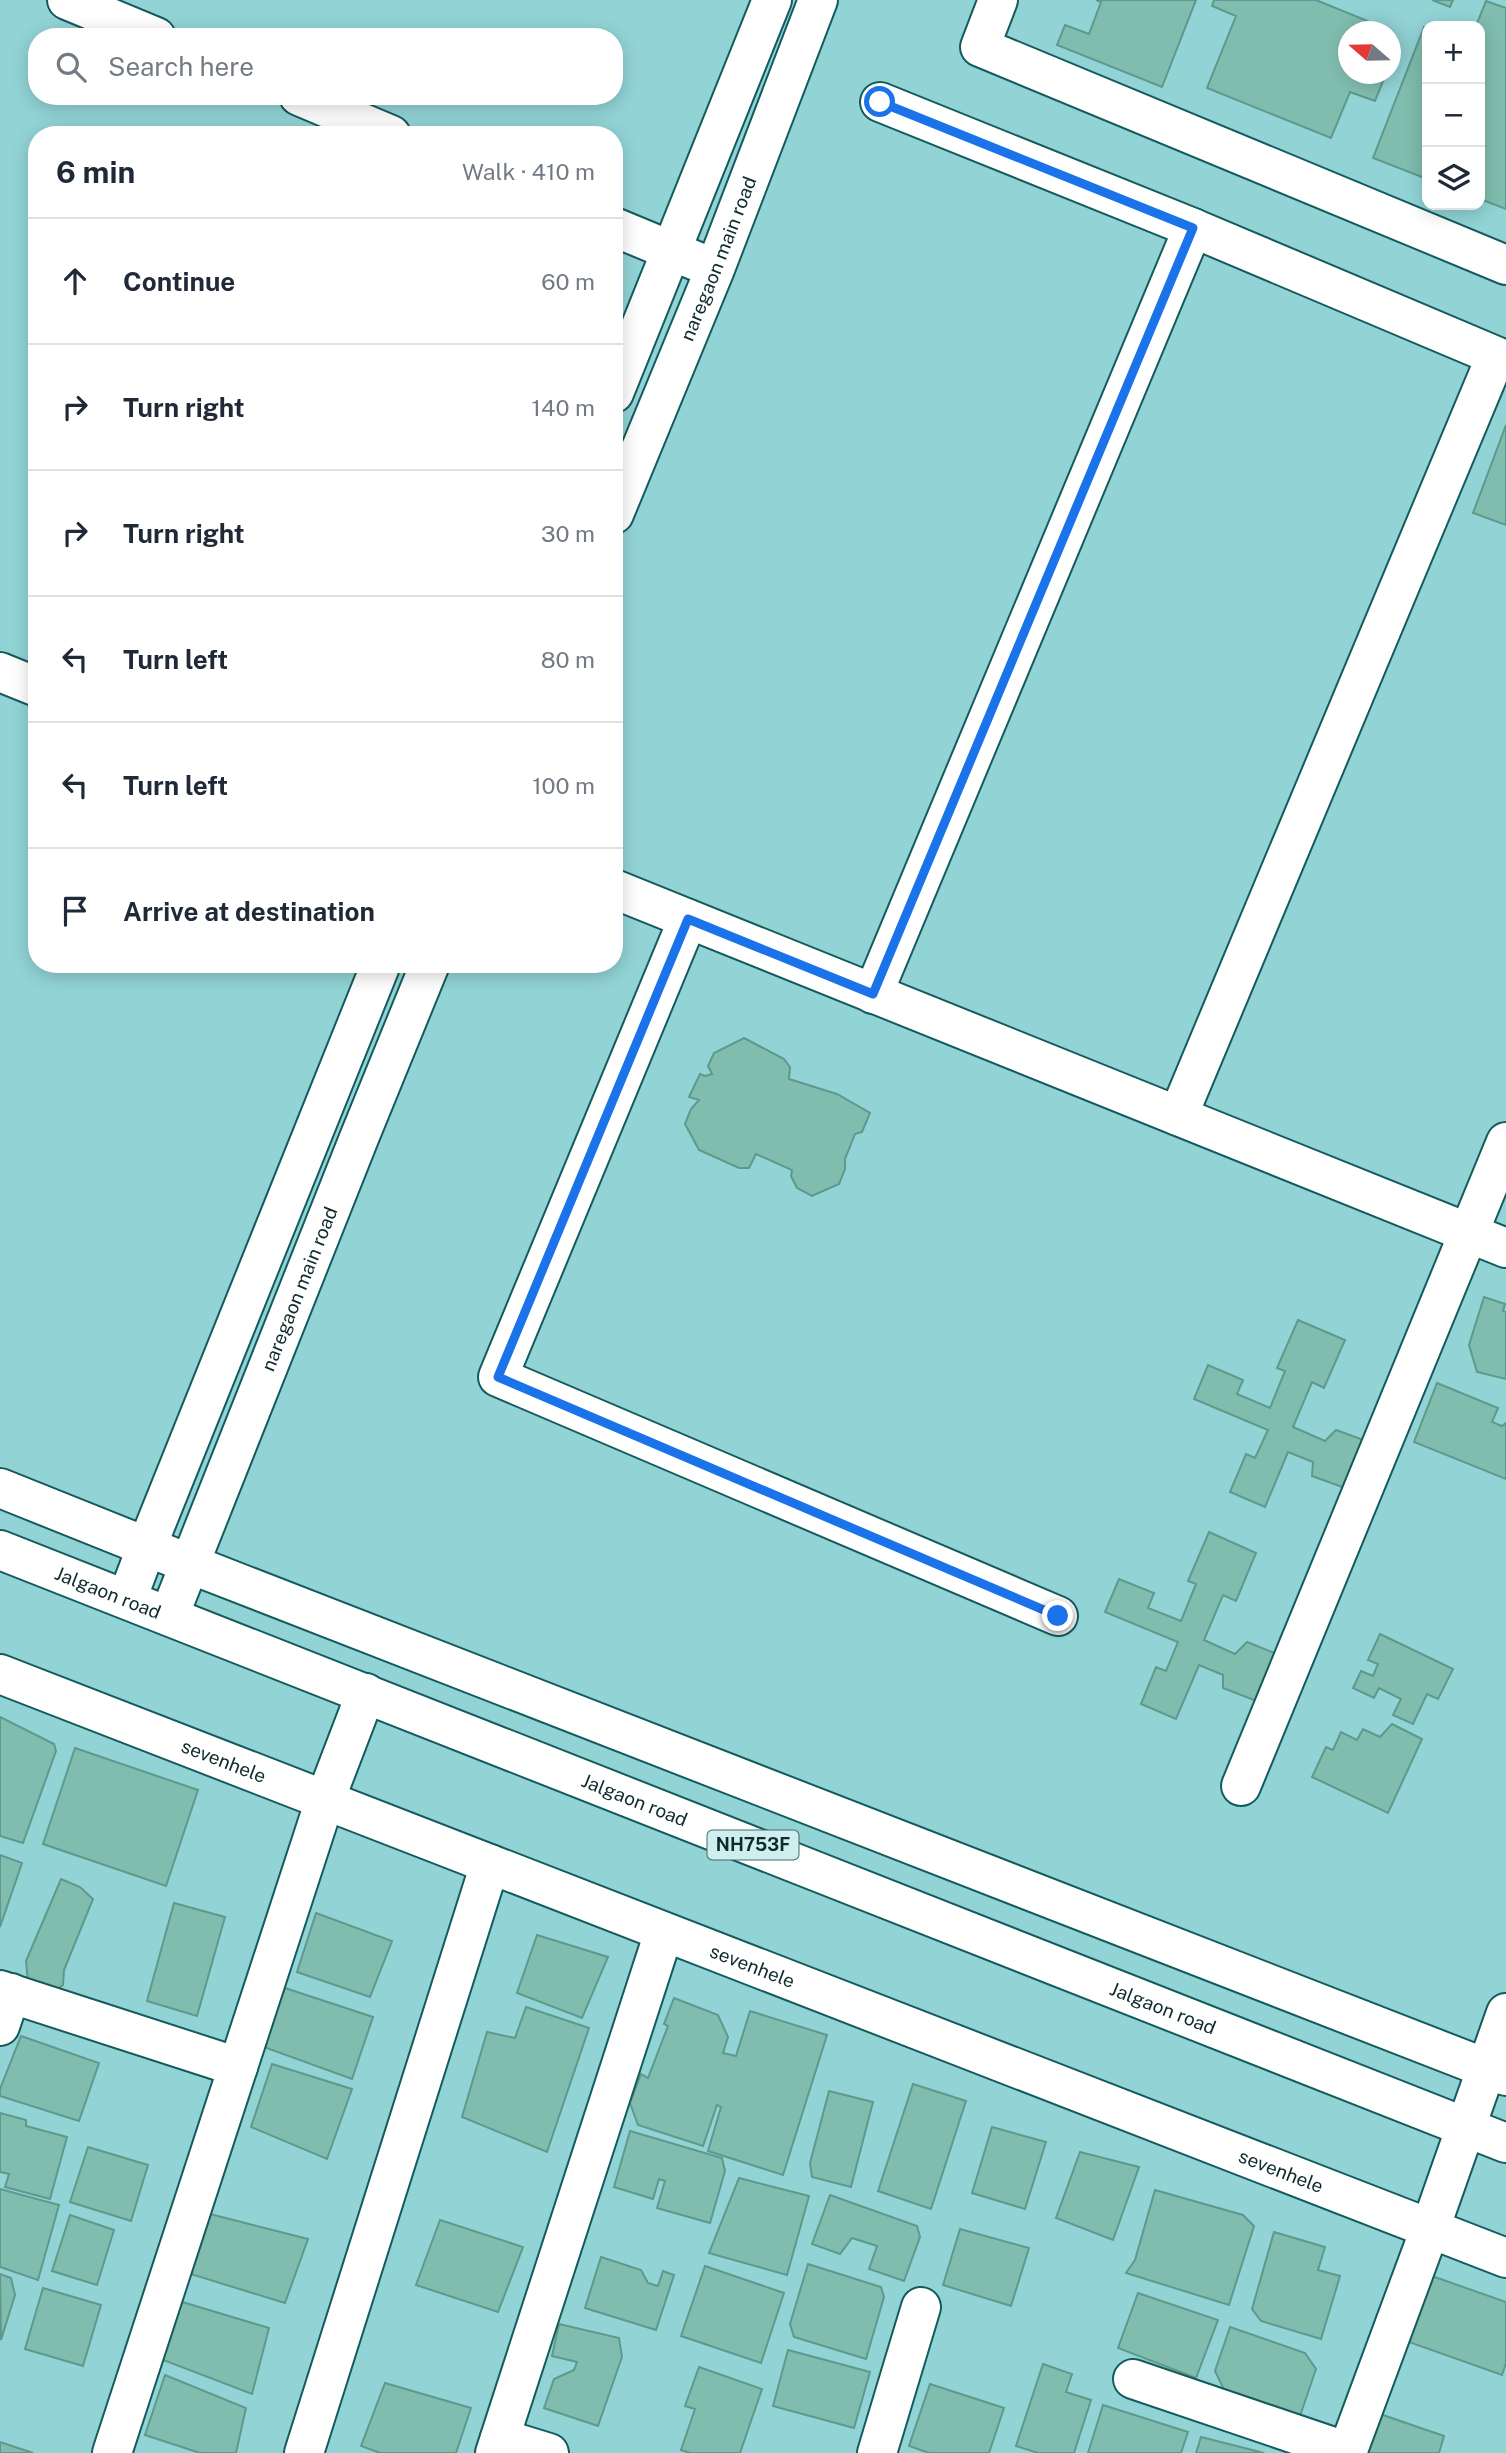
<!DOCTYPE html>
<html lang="en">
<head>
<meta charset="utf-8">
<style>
  :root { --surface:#fff; --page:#f6f6f7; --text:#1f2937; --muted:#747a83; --line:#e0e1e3 }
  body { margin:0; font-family:"Public Sans",sans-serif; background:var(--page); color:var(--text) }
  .controls { position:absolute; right:21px; top:21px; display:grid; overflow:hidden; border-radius:14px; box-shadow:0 4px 18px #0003 }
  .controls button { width:63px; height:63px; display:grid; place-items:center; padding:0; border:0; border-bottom:2px solid var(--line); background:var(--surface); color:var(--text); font:35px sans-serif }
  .compass { position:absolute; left:1338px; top:21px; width:63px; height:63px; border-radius:50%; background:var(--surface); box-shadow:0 4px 18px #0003; rotate:290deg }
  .stop { position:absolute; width:21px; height:21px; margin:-16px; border:5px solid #1a73e8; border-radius:50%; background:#fff }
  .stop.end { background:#1a73e8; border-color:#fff; box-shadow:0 2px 7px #0008 }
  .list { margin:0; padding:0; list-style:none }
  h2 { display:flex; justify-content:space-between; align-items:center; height:91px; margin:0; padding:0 28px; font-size:30px }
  h2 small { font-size:23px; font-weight:400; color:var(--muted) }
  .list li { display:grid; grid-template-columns:46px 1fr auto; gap:21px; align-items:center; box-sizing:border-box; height:126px; padding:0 28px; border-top:2px solid var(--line) }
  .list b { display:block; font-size:26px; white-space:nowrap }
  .list em { font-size:23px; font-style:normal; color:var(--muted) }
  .icon { flex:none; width:38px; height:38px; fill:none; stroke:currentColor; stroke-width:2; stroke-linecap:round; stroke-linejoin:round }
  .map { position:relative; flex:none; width:1506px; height:2453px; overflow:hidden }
  .search { position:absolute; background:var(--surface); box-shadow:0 4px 18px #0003; left:28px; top:28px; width:595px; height:77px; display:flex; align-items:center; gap:18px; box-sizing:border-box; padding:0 24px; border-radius:28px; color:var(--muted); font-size:26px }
  .panel { position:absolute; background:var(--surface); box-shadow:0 4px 18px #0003; left:28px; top:126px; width:595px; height:847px; border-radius:28px }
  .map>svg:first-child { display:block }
  .building { fill:#80bdae; stroke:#5d998c; stroke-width:2 }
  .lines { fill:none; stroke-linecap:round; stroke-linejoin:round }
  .minor-casing { stroke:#145b5d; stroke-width:42 }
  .highway-casing { stroke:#145b5d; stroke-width:42 }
  .minor { stroke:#fff; stroke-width:38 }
  .highway { stroke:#fff; stroke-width:38 }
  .route { stroke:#1a73e8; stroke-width:9 }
  .labels { text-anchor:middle; stroke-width:7; stroke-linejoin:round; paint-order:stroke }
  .shield { fill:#ceeeef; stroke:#496666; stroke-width:2 }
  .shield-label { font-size:18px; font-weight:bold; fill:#102b2c }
  .street-label { font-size:19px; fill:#102b2c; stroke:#ceeeef }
</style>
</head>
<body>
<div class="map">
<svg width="1506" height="2453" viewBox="0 0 1506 2453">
  <rect width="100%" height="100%" fill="#92d4d6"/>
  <!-- building -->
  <path class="building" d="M1096,0H1196L1162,87L1057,45L1065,25L1089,34L1101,2Z
    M1214,0H1316L1380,26L1378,32H1348V74H1386L1375,101L1350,92L1331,138L1207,88L1236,16L1212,6Z
    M1432,0H1453L1450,7Z
    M1486,1L1506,8V209L1480,199V26H1476Z
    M1424,27L1427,28V179L1373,158Z
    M1506,425V525L1473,513Z
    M744,1038L784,1059L790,1067L789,1079L837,1094L870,1113L862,1132L855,1134L845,1159V1169L839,1184L812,1196L797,1188L791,1176L792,1170L756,1154L749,1168H739L699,1150L685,1124L691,1109L699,1100L689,1097L700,1074L705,1076L712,1074L708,1066L714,1053Z
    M1484,1297L1505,1304L1503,1311L1506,1312V1379L1477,1372L1469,1345Z
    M1298,1320L1345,1340L1324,1388L1312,1382L1293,1427L1325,1441L1336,1430L1372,1443L1353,1491L1312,1476L1313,1462L1288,1452L1265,1507L1230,1492L1246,1454L1255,1458L1268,1430L1194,1399L1208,1365L1243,1380L1237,1394L1270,1408L1285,1371L1277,1368Z
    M1437,1383L1498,1408L1492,1422L1502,1426L1506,1423V1479L1414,1442Z
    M1209,1532L1256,1553L1236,1601L1223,1595L1204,1640L1235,1654L1247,1642L1282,1656L1264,1704L1223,1688V1675L1199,1665L1176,1719L1141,1704L1156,1667L1166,1671L1178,1642L1105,1612L1119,1579L1154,1593L1148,1608L1181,1621L1196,1584L1188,1581Z
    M1380,1634L1453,1669L1438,1699L1427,1694L1413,1724L1393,1715L1401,1699L1379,1688L1374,1698L1353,1688L1361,1671L1373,1676L1378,1664L1368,1660Z
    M0,1717L54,1744L56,1751L23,1843L0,1836Z
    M1392,1724L1422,1739L1388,1813L1312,1777L1326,1747L1333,1750L1341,1732L1357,1740L1363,1729L1380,1737Z
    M75,1748L198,1790L166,1886L43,1844Z
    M0,1855L22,1863L0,1927Z
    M61,1879L80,1887L93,1899L64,1970L63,1985L51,1993L28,1982L26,1961Z
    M174,1903L225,1917L197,2016L147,2001Z
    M316,1913L392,1941L370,1997L297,1972Z
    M537,1935L608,1957L582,2018L517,1993Z
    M285,1988L373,2017L352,2079L261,2046Z
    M674,1998L718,2015L728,2037L723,2053L736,2056L750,2011L827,2035L783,2175L708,2151L721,2107L717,2105L703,2146L638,2125L630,2103L641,2074L648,2078L668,2026L664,2024Z
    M526,2007L589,2028L547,2152L462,2117L487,2032L515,2038Z
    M21,2036L99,2063L79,2121L0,2096V2089Z
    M272,2064L352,2089L327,2159L251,2127Z
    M913,2084L966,2101L931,2209L878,2191Z
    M829,2091L873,2102L851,2187L812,2177L810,2163Z
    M0,2113L26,2120V2126L67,2137L50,2199L5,2187L9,2174L0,2172Z
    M992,2127L1046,2142L1025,2209L972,2193Z
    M630,2131L722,2158L725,2171L710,2223L657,2208L665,2181L659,2179L653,2199L614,2187Z
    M88,2147L148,2165L131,2221L70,2202Z
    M1080,2152L1139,2167L1113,2240L1056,2218Z
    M739,2178L809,2196L787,2275L709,2253Z
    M0,2189L59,2205L38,2280L0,2267Z
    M1155,2190L1243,2215L1254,2226L1229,2305L1126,2273L1135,2260Z
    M830,2195L917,2226L920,2237L904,2281L869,2269L877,2246L852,2238L840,2254L812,2244Z
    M210,2214L308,2239L285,2303L184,2272Z
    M70,2215L114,2230L97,2285L52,2271Z
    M440,2220L523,2247L498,2312L416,2285Z
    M960,2229L1029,2248L1011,2306L943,2285Z
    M1274,2232L1325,2247L1318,2270L1340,2276L1321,2339L1261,2321L1252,2309Z
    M601,2257L641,2270L648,2283L658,2286L663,2271L674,2275L656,2330L585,2308Z
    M808,2264L881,2287L884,2297L866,2359L794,2337L790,2324Z
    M705,2266L784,2293L761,2363L681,2336Z
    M0,2274L11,2278L15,2295L1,2340Z
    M1429,2275L1506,2302V2363L1502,2375L1406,2341Z
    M43,2288L101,2305L83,2366L25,2349Z
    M1138,2293L1218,2320L1196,2378L1118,2348Z
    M179,2301L269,2328L252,2394L163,2360Z
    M559,2324L619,2338L622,2357L598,2426L544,2408L554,2379L574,2370L577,2362L552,2356Z
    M1230,2327L1305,2353L1316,2369L1299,2419L1226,2394L1215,2371Z
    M788,2350L870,2372L854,2428L773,2406Z
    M1043,2364L1072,2374L1066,2392L1091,2400L1074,2453H1038L1016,2446Z
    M699,2367L762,2389L740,2453H690L681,2450L695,2409L685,2406Z
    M165,2375L246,2408L236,2453H200L145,2435Z
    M385,2383L471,2408L456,2453H380L361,2446Z
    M930,2384L1004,2408L989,2453H929L909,2446Z
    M1103,2405L1188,2432L1181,2453H1088Z
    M1380,2414L1444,2436L1439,2453H1367Z
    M1201,2437L1264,2453H1196Z
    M0,2442L33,2453H0Z"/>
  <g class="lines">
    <!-- minor casing -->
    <g class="minor-casing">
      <g id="minor">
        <path d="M67,0L156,37"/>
        <path d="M998,0L980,47L1506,265"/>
        <path d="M299,96L391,135"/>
        <path d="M880,102L1193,228"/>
        <path d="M614,227L696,261"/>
        <path d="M614,393L772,0"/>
        <path id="s1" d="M614,514L715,269L818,0"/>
        <path d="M0,672L37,687"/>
        <path d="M614,889L1506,1248"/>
        <path d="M688,919L498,1377L1058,1616"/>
        <path d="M873,994L1193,228L1496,356L1178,1116"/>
        <path d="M127,1599L147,1546L381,964"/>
        <path id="s2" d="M169,1616L359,1138L430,964"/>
        <path id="s3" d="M0,1674L1506,2258"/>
        <path d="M1241,1786L1506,1142"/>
        <path d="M0,1990L238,2067"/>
        <path d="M0,2026L11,1993"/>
        <path d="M1133,2379L1348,2452"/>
        <path d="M500,2438L549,2453"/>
        <path d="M112,2453L325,1800L366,1693"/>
        <path d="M304,2453L490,1864"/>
        <path d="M495,2453L664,1932"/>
        <path d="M877,2453L921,2307"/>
        <path d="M1347,2453L1430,2229L1506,2013"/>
      </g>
    </g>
    <!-- highway casing -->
    <g class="highway-casing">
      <g id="highway">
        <path d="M0,1488L190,1564L1506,2076"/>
        <path id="s4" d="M0,1550L1506,2143"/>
      </g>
    </g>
    <!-- minor -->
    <use href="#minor" class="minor"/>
    <!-- highway -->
    <use href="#highway" class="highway"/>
  </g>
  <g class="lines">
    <!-- route -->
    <path class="route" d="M880,102L1193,228L873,994L688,919L498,1377L1058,1616"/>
  </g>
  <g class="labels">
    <!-- shield labels -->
    <rect class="shield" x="707.5" y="1830.5" width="91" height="29" rx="5"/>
    <g class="shield-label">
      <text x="753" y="1851">NH753F</text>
    </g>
    <!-- street labels -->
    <g class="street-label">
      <text dy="7" stroke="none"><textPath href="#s1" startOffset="276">naregaon main road</textPath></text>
      <text dy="7" stroke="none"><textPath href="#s2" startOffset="352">naregaon main road</textPath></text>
      <text dy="7" stroke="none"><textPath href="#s4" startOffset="116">Jalgaon road</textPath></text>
      <text dy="7" stroke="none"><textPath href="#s3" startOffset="240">sevenhele</textPath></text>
      <text dy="7" stroke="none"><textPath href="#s4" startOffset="682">Jalgaon road</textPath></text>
      <text dy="7" stroke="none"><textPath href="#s3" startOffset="807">sevenhele</textPath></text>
      <text dy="7" stroke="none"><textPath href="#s4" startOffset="1250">Jalgaon road</textPath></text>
      <text dy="7" stroke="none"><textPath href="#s3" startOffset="1374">sevenhele</textPath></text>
    </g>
  </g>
</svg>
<div class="controls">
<button>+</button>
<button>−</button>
<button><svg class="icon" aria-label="layers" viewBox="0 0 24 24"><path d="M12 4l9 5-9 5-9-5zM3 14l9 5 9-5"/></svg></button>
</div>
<svg class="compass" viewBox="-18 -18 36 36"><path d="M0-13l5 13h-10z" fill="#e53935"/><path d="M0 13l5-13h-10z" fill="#747a83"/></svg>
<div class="stop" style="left:880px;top:102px"></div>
<div class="stop end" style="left:1058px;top:1616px"></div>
<div class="search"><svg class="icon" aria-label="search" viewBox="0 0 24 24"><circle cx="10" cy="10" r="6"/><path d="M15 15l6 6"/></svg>Search here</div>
<section class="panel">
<h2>6 min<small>Walk · 410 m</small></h2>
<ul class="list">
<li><svg class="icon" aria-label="ahead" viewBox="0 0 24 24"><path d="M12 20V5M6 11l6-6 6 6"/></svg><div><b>Continue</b></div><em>60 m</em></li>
<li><svg class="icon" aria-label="right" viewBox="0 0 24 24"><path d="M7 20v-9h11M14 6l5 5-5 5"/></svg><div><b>Turn right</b></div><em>140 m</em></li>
<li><svg class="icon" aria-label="right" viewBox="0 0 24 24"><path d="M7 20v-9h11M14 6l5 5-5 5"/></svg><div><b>Turn right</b></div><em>30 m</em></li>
<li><svg class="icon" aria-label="left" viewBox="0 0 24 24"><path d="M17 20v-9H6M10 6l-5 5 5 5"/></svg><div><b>Turn left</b></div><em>80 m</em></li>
<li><svg class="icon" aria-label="left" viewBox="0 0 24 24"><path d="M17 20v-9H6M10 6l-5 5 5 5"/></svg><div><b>Turn left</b></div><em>100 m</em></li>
<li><svg class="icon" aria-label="arrive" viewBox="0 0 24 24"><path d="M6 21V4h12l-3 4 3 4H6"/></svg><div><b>Arrive at destination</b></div></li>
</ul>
</section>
</div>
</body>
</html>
